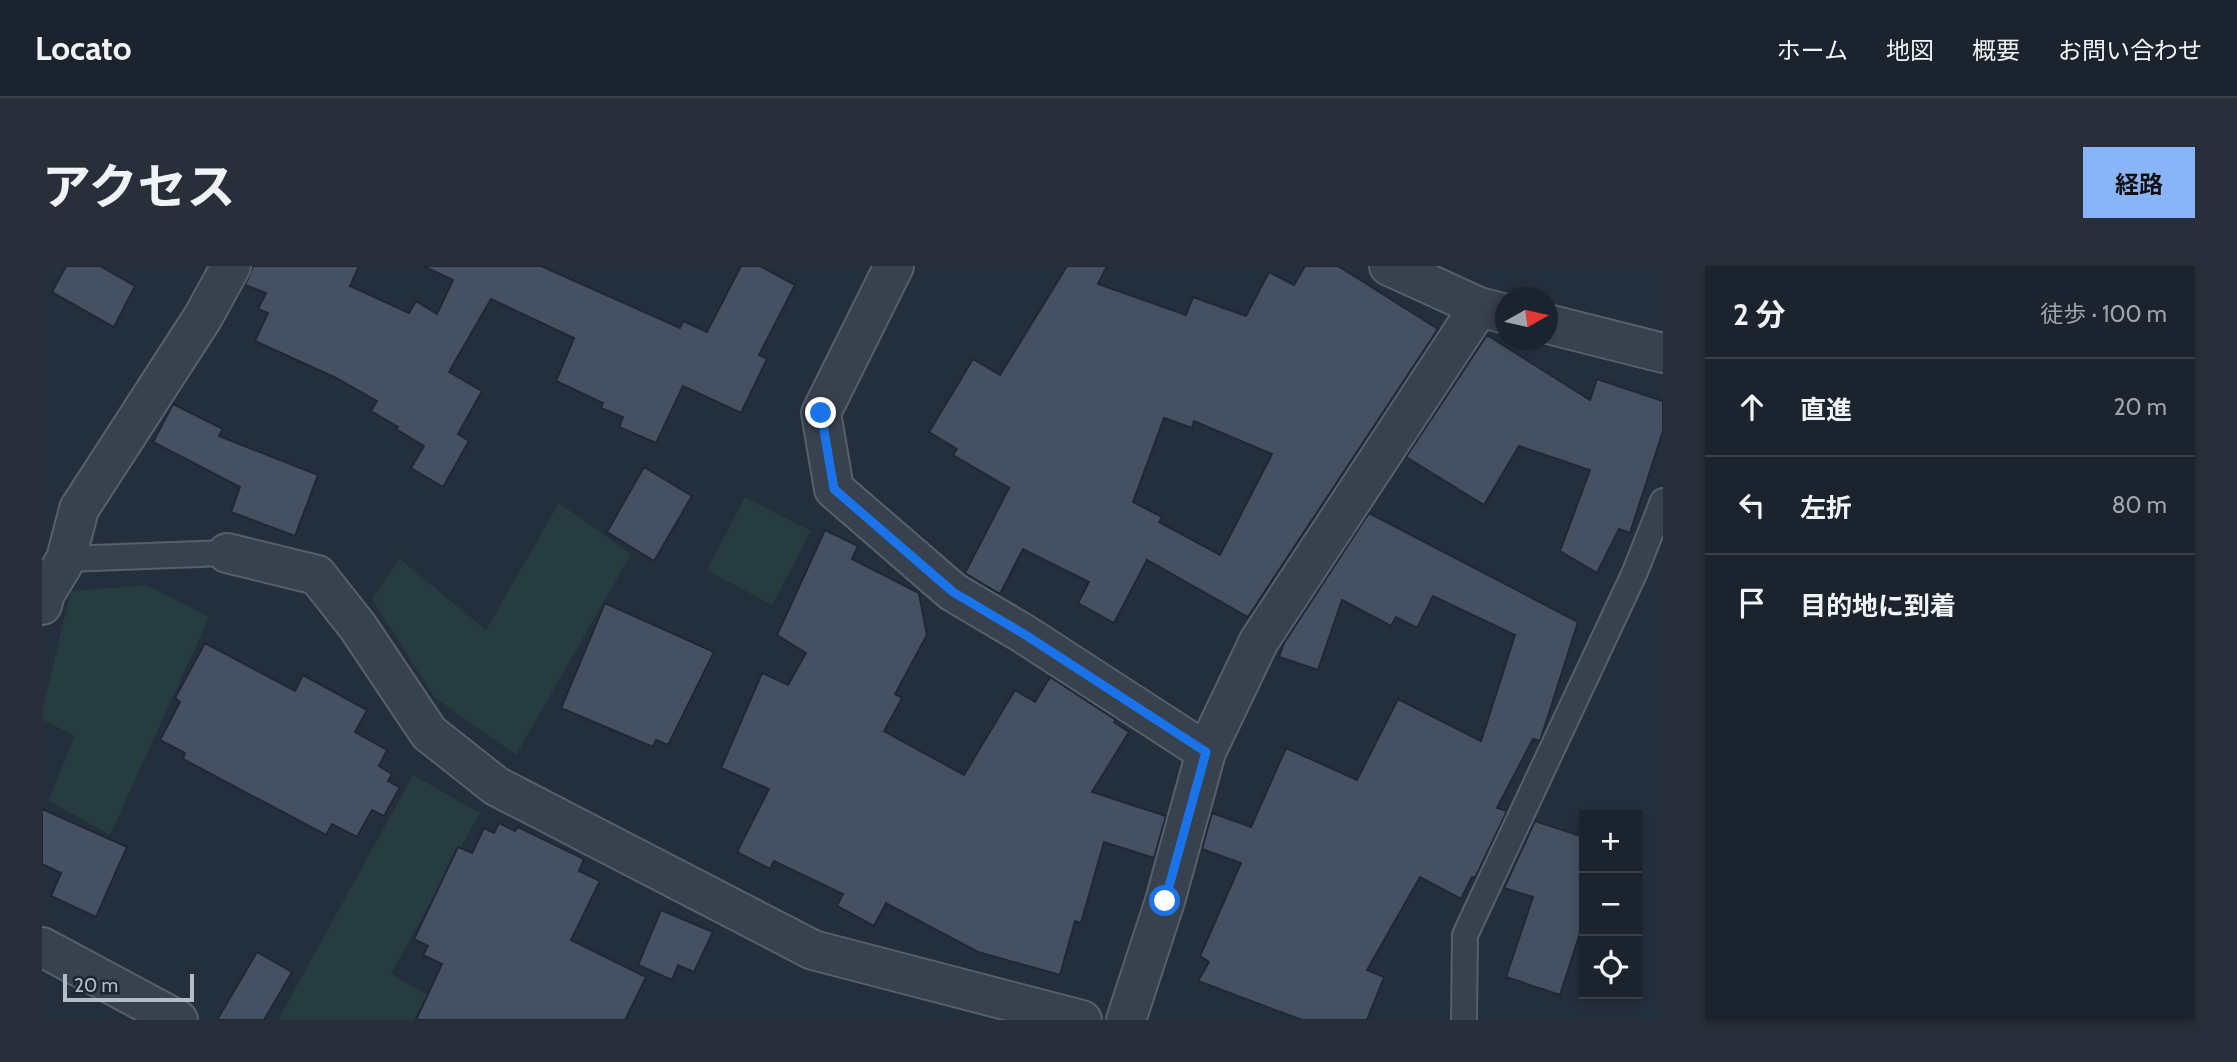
<!DOCTYPE html>
<html lang="ja">
<head>
<meta charset="utf-8">
<style>
  :root { --surface:#1b232e; --page:#282f3a; --text:#f1f3f6; --muted:#a0a4aa; --line:#39404a; --accent:#8ab4f8 }
  body { margin:0; font-family:Cabin,"Noto Sans JP",sans-serif; background:var(--page); color:var(--text) }
  .controls { position:absolute; right:21px; bottom:21px; display:grid; overflow:hidden; border-radius:0px; box-shadow:0 4px 10px #0003 }
  .controls button { width:63px; height:63px; display:grid; place-items:center; padding:0; border:0; border-bottom:2px solid var(--line); background:var(--surface); color:var(--text); font:35px sans-serif }
  .compass { position:absolute; left:1453px; top:21px; width:63px; height:63px; border-radius:50%; background:var(--surface); box-shadow:0 4px 10px #0003; rotate:82deg }
  .scale { position:absolute; left:21px; bottom:18px; width:131px; box-sizing:border-box; padding-left:7px; border:4px solid #b4bcc9; border-top:0; font-size:19px; line-height:24px; white-space:nowrap; color:#b4bcc9; -webkit-text-stroke:5px #1d2633; paint-order:stroke }
  .stop { position:absolute; width:21px; height:21px; margin:-16px; border:5px solid #1a73e8; border-radius:50%; background:#fff }
  .stop.end { background:#1a73e8; border-color:#fff; box-shadow:0 2px 7px #0008 }
  .list { margin:0; padding:0; list-style:none }
  h2 { display:flex; justify-content:space-between; align-items:center; height:91px; margin:0; padding:0 28px; font-size:30px }
  h2 small { font-size:23px; font-weight:400; color:var(--muted) }
  .list li { display:grid; grid-template-columns:46px 1fr auto; gap:21px; align-items:center; box-sizing:border-box; height:98px; padding:0 28px; border-top:2px solid var(--line) }
  .list b { display:block; font-size:26px; white-space:nowrap }
  .list em { font-size:23px; font-style:normal; color:var(--muted) }
  .icon { flex:none; width:38px; height:38px; fill:none; stroke:currentColor; stroke-width:2; stroke-linecap:round; stroke-linejoin:round }
  .map { position:relative; flex:none; width:1621px; height:754px; overflow:hidden; border-radius:0px }
  header { display:flex; align-items:center; gap:42px; box-sizing:border-box; height:98px; padding:0 35px; background:var(--surface); border-bottom:2px solid var(--line) }
  header strong { font-size:33px }
  nav { display:flex; gap:38px; margin-inline-start:auto; font-size:24px }
  .intro { display:flex; align-items:center; justify-content:space-between; box-sizing:border-box; height:168px; padding:0 42px }
  h1 { margin:0; font-size:49px }
  .button { padding:18px 32px; border-radius:0px; background:var(--accent); color:#111; font-size:24px; font-weight:700 }
  main { display:flex; gap:42px; padding:0 42px }
  aside { flex:1; background:var(--surface); border-radius:0px; box-shadow:0 4px 10px #0003 }
  .map>svg:first-child { display:block }
  .green { fill:#263c3f }
  .building { fill:#455162; stroke:#1f2835; stroke-width:2; fill-rule:evenodd }
  .lines { fill:none; stroke-linecap:round; stroke-linejoin:round }
  .service-casing { stroke:#565f6c; stroke-width:28 }
  .minor-casing { stroke:#565f6c; stroke-width:42 }
  .service { stroke:#38414e; stroke-width:24 }
  .minor { stroke:#38414e; stroke-width:38 }
  .route { stroke:#1a73e8; stroke-width:9 }
</style>
</head>
<body>
<header>
<strong>Locato</strong>
<nav><a>ホーム</a><a>地図</a><a>概要</a><a>お問い合わせ</a></nav>
</header>
<div class="intro"><h1>アクセス</h1><a class="button">経路</a></div>
<main>
<div class="map">
<svg width="1621" height="754" viewBox="0 0 1621 754">
  <rect width="100%" height="100%" fill="#242f3e"/>
  <!-- green -->
  <path class="green" d="M703,231L769,265L730,339L665,304Z
    M517,237L589,288L474,489L392,431L330,333L358,293L444,364Z
    M105,319L167,351L68,569L6,534L33,470L0,453V446L29,325Z
    M371,509L438,547L349,708L386,729L372,754H236Z"/>
  <!-- building -->
  <path class="building" d="M24,0H58L93,20L72,61L10,26Z
    M211,0H317L308,20L367,47L374,35L395,48L411,14L381,0H499L638,62L641,55L665,66L699,0H718L753,19L717,89L725,93L699,147L641,120L614,177L577,161L581,151L559,142L561,137L514,115L532,72L449,33L407,106L440,125L416,168L427,175L401,221L369,202L382,180L354,163L356,161L329,145L335,135L294,112L213,75L226,47L216,43L224,27L203,19Z
    M1025,0H1065L1056,18L1144,49L1151,31L1204,50L1227,6L1252,19L1263,0H1296L1396,63L1206,351L1105,294L1072,357L1036,337L1047,316L981,283L958,328L923,307L967,222L911,189L915,183L887,166L931,93L958,109ZM1122,152L1150,162L1152,155L1230,188L1178,289L1117,256L1120,251L1091,236Z
    M1445,69L1548,134L1555,113L1621,135V165L1588,267L1577,263L1555,307L1518,285L1548,204L1477,180L1442,239L1364,191Z
    M131,138L181,163L177,170L276,209L253,270L189,246L198,221L111,176Z
    M602,201L650,230L612,295L565,266Z
    M1327,247L1536,356L1500,469L1498,475L1491,473L1455,542L1465,545L1433,612L1430,611L1419,633L1378,611L1325,704L1342,711L1325,754H1260L1156,715L1167,696L1158,690L1199,597L1160,583L1170,547L1209,561L1244,482L1315,514L1356,433L1439,475L1473,369L1391,330L1375,362L1354,351L1349,360L1300,334L1276,404L1237,391L1242,377Z
    M783,264L816,280L810,293L877,327L885,369L853,428L860,432L842,465L922,509L973,424L993,436L1008,411L1074,454L1072,456L1087,466L1050,526L1124,550L1112,592L1062,576L1039,657L1033,655L1018,709L936,686L844,637L832,660L795,640L801,628L732,595L728,603L695,586L727,523L679,502L720,407L746,419L764,387L735,369Z
    M563,337L672,386L626,479L614,474L611,481L519,442Z
    M163,377L253,425L261,409L325,444L313,466L345,484L337,500L350,508L346,515L358,521L342,550L330,544L315,571L290,558L284,569L141,493L143,487L118,474L138,436L133,432Z
    M0,543L85,581L54,651L9,630L19,607L0,598Z
    M1493,555L1542,571V655L1518,729L1464,711L1491,631L1462,622Z
    M457,557L473,565L476,561L542,593L537,605L558,615L529,674L604,711L583,754H374L400,698L381,689L386,680L372,673L416,581L430,587L442,562L452,567Z
    M619,644L671,666L652,706L636,699L630,714L596,699Z
    M215,686L250,706L222,754H175Z"/>
  <g class="lines">
    <!-- service casing -->
    <g class="service-casing">
      <path id="service" d="M24,293L185,287
        M1422,754L1423,669L1593,306L1621,235"/>
    </g>
    <!-- minor casing -->
    <g class="minor-casing">
      <path id="minor" d="M852,0L779,147L792,223L911,326L982,368L1164,486
        M1347,0L1437,41L1464,48
        M1506,58L1621,87
        M185,287L275,309L316,361L387,467L454,520L771,684L1040,754
        M0,339L3,328L24,293L37,243L161,51L189,0
        M0,681L136,754
        M1084,754L1123,635L1164,486L1217,375L1437,41"/>
    </g>
    <!-- service -->
    <use href="#service" class="service"/>
    <!-- minor -->
    <use href="#minor" class="minor"/>
  </g>
  <g class="lines">
    <!-- route -->
    <path class="route" d="M779,147L792,223L911,326L982,368L1164,486L1123,635"/>
  </g>
</svg>
<div class="controls">
<button>+</button>
<button>−</button>
<button><svg class="icon" aria-label="locate" viewBox="0 0 24 24"><circle cx="12" cy="12" r="6"/><path d="M12 2v4M12 18v4M2 12h4M18 12h4"/></svg></button>
</div>
<svg class="compass" viewBox="-18 -18 36 36"><path d="M0-13l5 13h-10z" fill="#e53935"/><path d="M0 13l5-13h-10z" fill="#a0a4aa"/></svg>
<div class="scale">20 m</div>
<div class="stop" style="left:1123px;top:635px"></div>
<div class="stop end" style="left:779px;top:147px"></div>
</div>
<aside>
<h2>2 分<small>徒歩 · 100 m</small></h2>
<ul class="list">
<li><svg class="icon" aria-label="ahead" viewBox="0 0 24 24"><path d="M12 20V5M6 11l6-6 6 6"/></svg><div><b>直進</b></div><em>20 m</em></li>
<li><svg class="icon" aria-label="left" viewBox="0 0 24 24"><path d="M17 20v-9H6M10 6l-5 5 5 5"/></svg><div><b>左折</b></div><em>80 m</em></li>
<li><svg class="icon" aria-label="arrive" viewBox="0 0 24 24"><path d="M6 21V4h12l-3 4 3 4H6"/></svg><div><b>目的地に到着</b></div></li>
</ul>
</aside>
</main>
</body>
</html>
